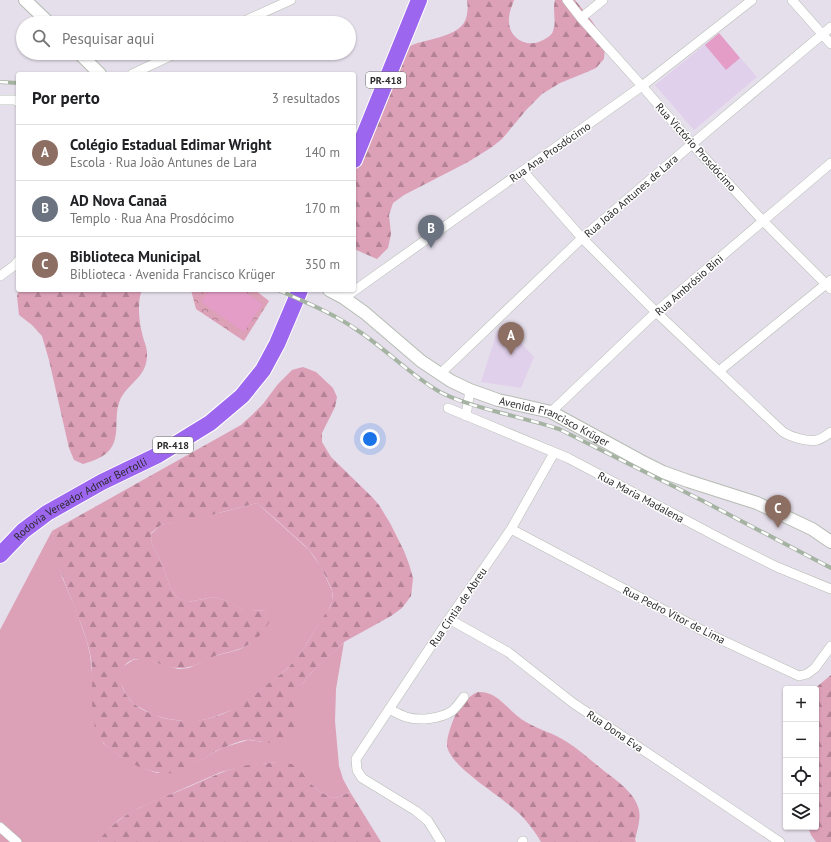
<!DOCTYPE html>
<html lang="pt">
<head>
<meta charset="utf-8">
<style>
  :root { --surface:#fff; --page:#f6f6f6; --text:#202124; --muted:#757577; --line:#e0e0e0; --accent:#447b37 }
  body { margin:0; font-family:"PT Sans",sans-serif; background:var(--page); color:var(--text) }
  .controls { position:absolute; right:12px; bottom:12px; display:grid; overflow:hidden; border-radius:4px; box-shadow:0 1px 3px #0004 }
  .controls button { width:36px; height:36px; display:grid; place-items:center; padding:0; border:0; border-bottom:1px solid var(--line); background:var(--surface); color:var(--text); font:20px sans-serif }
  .you { position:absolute; left:370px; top:439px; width:14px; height:14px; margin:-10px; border:3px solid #fff; border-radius:50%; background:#1a73e8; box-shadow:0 0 0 6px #1a73e833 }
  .badge { display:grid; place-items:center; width:26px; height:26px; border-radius:50%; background:var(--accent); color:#fff; font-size:13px; font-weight:700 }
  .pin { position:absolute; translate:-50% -33px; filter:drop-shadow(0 1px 2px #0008) }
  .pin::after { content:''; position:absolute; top:21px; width:14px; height:12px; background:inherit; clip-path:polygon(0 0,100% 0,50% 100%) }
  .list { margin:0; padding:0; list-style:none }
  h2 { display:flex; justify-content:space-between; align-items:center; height:52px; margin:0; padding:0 16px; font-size:17px }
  h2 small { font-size:13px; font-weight:400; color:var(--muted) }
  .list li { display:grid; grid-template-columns:26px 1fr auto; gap:12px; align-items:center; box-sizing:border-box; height:56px; padding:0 16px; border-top:1px solid var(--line) }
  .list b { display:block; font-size:15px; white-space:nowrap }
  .list p { margin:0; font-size:13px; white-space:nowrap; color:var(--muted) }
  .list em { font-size:13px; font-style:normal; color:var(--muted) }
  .icon { flex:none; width:22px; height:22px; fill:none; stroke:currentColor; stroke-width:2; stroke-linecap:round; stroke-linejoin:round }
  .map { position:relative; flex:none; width:831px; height:842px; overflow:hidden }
  .search { position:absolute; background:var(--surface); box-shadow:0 1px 3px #0004; left:16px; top:16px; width:340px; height:44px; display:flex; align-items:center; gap:10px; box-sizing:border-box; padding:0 14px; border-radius:22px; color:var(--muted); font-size:15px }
  .panel { position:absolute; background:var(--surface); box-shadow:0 1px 3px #0004; left:16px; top:72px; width:340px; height:220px; border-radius:4px }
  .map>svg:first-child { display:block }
  .education { fill:#e1d0eb }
  .grass { fill:#dca0b7 }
  .forest { fill:url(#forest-firs); fill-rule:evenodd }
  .park { fill:url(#park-crowns) }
  .pitch { fill:#e39dc7 }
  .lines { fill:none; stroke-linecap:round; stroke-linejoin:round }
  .street-casing { stroke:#b5bdb2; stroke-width:10 }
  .secondary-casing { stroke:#b5bdb2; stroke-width:14 }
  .highway-casing { stroke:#fff; stroke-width:18 }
  .street { stroke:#fff; stroke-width:9 }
  .secondary { stroke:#fff; stroke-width:12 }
  .highway { stroke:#9d66ef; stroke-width:16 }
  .rail-casing { stroke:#a5b3a2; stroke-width:4 }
  .rail { stroke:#fff; stroke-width:2.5; stroke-dasharray:8; stroke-linecap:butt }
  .labels { text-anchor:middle; stroke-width:3; stroke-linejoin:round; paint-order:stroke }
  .shield { fill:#fff; stroke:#6b6b6b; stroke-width:1 }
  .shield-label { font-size:10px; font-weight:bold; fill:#2b2b2b }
  .street-label { font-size:11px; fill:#2b2b2b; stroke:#fff }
</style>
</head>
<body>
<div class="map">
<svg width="831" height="842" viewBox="0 0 831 842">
  <defs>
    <pattern id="forest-firs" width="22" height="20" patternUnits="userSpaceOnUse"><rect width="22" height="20" fill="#dca0b7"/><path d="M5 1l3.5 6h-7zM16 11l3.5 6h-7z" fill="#b38395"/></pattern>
    <pattern id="park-crowns" width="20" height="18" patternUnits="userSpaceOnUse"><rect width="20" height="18" fill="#dca0b7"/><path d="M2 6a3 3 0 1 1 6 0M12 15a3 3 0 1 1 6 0" fill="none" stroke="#b38395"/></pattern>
  </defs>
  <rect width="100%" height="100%" fill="#e5deeb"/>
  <!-- education -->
  <path class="education" d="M719,33L757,77L694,130L655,85Z
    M504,325L534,357L521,388L481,382L497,332Z"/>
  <!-- grass -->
  <path class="grass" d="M257,503L309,550L321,567L332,591V601L326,615L317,626L303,650L296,660L281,674L251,698L237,708L211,718L197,721H183L169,719L153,715L134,704L126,695L121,683V671L124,666L133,660H148L178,669L189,668L211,657L238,650L250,644L268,610L250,611H244L228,601L213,597L188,602L178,598L171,589L162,564L152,544L151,534L161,525L223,512Z
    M52,531L59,564L62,577L77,613L87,642L90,655L92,673L103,743L119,756L145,769L157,773H170L183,769L196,763L222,748L248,740L264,742L296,724C296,716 295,702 297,695C303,676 330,656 344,642L336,689L335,721L339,766L343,779L350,792L339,797L332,798L319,791L310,783L276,762L240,767L221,772L139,808L120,819L111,827L98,842H0V630Z"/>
  <!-- forest -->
  <path class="forest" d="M467,0H514C512,6 509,12 509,18C507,38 528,50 545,39C548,37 552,35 553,31C557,21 552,10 555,0H575L592,21L601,35L605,47L604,59L596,68L587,72L560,83L542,94L527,109L502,139L492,147L468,162L404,195L393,203L389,215L391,234L388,248L377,259L354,249V169L359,160L404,49C408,48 411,45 415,44C429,39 458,36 465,21C468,14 468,7 467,0Z
    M19,290H142C137,301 139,321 142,333C143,339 147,347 147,353C148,379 125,383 119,403C114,417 120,435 111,448C105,457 93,461 83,464L74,460L69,448L49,360L42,336L32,325L19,315L17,296Z
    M303,367L316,372L333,388L337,397L335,407L322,433V442L331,457L372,497L379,505L390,523L404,551L409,564L413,578L411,596L402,608L391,616L344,642L311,673L303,683L297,696L296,724L293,735C289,737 284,741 280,743C275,744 263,742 258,741C255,741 250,739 246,740C239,741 230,745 223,748C219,749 214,752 210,755C198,762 186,770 172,773C149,777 100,751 95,728C89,703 95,677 90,653C84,627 72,603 63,578C57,563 55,547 52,531L241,425L251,416L263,404L278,384L292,370ZM257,503C269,513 281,524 293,535C298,540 304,544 308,549C316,557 321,568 326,577C328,582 331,587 332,591C335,605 324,615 317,626C310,637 305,649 296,659C289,668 279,676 269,683C246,703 221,721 189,721C164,722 120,708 121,677C121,669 125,663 132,660C135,659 138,660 141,660C155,660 166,668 179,668C191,669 200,662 210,658C218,654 227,653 236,650C253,645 263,634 271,619L268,610L250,611H244L229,601L213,597L189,602L178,598L171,589L162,564L152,544L151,533L161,525L199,518Z
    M831,675V842H816L811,835L808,827H816V733L817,730L816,723V689H814Z
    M478,692C481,692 484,692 487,693C500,696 513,715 526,722C539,730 554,733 567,742C578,749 588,758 598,766C611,777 633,790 638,807C642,817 637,830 635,840L636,842H541C534,830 525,818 514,809C499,795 448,765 447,745C447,736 451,726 454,718C459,707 466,697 478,692Z
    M276,762L292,764L301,771L310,783L319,791L332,798L339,797L350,792L381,842H98C119,811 158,800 191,786C207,779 222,771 239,767C251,764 264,764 276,762Z"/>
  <!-- park -->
  <path class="park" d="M191,290H255L269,301L244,341L196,309Z"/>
  <!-- pitch -->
  <path class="pitch" d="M719,33L740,58L726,70L705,45Z
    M209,290H242L263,304L244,332L201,302Z"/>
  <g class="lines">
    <!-- street casing -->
    <g class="street-casing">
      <path id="street" d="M567,0L581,18L642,86L692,144L763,221L831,289
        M792,0L831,44
        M581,18L603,0
        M240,23L291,0
        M132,74L177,53
        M0,100H15L18,102
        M523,171L582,238L656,312L783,432C791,437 807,442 817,440C822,439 827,435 831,432
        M0,276L15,265L18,261
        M344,298L642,86L752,0
        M719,371L831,280
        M440,374L582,238L692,144L831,27
        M448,408L568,458L727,542L777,567L831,589
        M551,412L656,312L831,163
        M466,416L470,390
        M511,529L711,635L799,676L807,674L815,668L831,646
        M449,619L508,652L573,703L780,842
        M389,709C395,712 400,715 406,717C419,721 440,719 452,711C456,708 460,702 464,697
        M0,827L17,842
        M441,842L428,821L416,811L362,778L357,770L356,759L449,619L511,529L554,453
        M522,842L523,841"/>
    </g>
    <!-- secondary casing -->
    <g class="secondary-casing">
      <g id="secondary">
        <path d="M25,0L49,23"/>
        <path d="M79,53L100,74"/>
        <path id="s1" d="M329,290L344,298L365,313L421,361L451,381L470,390L498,400L551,412L641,461L663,472L688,481L757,503L812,529L831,542"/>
      </g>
    </g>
    <!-- highway casing -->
    <g class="highway-casing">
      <g id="highway">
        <path d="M354,160L419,0"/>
        <path id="s2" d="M0,555L23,531L47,513L102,482L158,455L210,423L242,396L263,370L277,344L300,290"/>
      </g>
    </g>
    <!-- street -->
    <use href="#street" class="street"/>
    <!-- secondary -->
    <use href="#secondary" class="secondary"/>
    <!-- highway -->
    <use href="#highway" class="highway"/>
    <!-- rail casing -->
    <g class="rail-casing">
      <path id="rail" d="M0,82L18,83
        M278,290C305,302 333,313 357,330C386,349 410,375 440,392C457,401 476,406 494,411C516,417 538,422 559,429L705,502L831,568"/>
    </g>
    <!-- rail -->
    <use href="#rail" class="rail"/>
  </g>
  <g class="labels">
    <!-- shield labels -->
    <g class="shield">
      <rect x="366" y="72" width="40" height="16" rx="3"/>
      <rect x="153" y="437" width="40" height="16" rx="3"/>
    </g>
    <g class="shield-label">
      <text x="386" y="84">PR-418</text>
      <text x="173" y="449">PR-418</text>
    </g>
    <!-- street labels -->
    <g class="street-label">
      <text transform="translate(696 147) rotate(48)" y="4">Rua Victório Prosdócimo</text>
      <text transform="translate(550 152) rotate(-35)" y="4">Rua Ana Prosdócimo</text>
      <text transform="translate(631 196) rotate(-41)" y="4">Rua João Antunes de Lara</text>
      <text transform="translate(689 285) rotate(-41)" y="4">Rua Ambrósio Bini</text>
      <text dy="4" stroke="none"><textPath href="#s1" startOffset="264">Avenida Francisco Krüger</textPath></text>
      <text transform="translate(641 497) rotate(28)" y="4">Rua Maria Madalena</text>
      <text dy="4" stroke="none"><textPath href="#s2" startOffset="99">Rodovia Vereador Admar Bertolli</textPath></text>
      <text transform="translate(458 607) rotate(-56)" y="4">Rua Cíntia de Abreu</text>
      <text transform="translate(674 615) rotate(27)" y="4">Rua Pedro Vitor de Lima</text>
      <text transform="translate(615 731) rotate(34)" y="4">Rua Dona Eva</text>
    </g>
  </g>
</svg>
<div class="controls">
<button>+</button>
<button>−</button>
<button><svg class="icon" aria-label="locate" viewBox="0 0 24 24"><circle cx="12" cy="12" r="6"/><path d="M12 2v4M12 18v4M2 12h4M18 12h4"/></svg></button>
<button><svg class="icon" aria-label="layers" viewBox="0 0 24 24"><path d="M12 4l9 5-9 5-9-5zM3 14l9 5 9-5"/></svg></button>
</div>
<div class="you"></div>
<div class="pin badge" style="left:511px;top:355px;background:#8d6e63">A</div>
<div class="pin badge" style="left:431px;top:248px;background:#6b7280">B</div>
<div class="pin badge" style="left:778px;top:528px;background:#8d6e63">C</div>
<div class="search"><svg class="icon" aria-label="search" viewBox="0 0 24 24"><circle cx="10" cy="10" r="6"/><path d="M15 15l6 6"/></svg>Pesquisar aqui</div>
<section class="panel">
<h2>Por perto<small>3 resultados</small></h2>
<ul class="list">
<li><span class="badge" style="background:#8d6e63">A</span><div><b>Colégio Estadual Edimar Wright</b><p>Escola · Rua João Antunes de Lara</p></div><em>140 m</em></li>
<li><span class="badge" style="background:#6b7280">B</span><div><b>AD Nova Canaã</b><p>Templo · Rua Ana Prosdócimo</p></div><em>170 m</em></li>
<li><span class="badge" style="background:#8d6e63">C</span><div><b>Biblioteca Municipal</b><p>Biblioteca · Avenida Francisco Krüger</p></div><em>350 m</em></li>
</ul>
</section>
</div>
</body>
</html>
